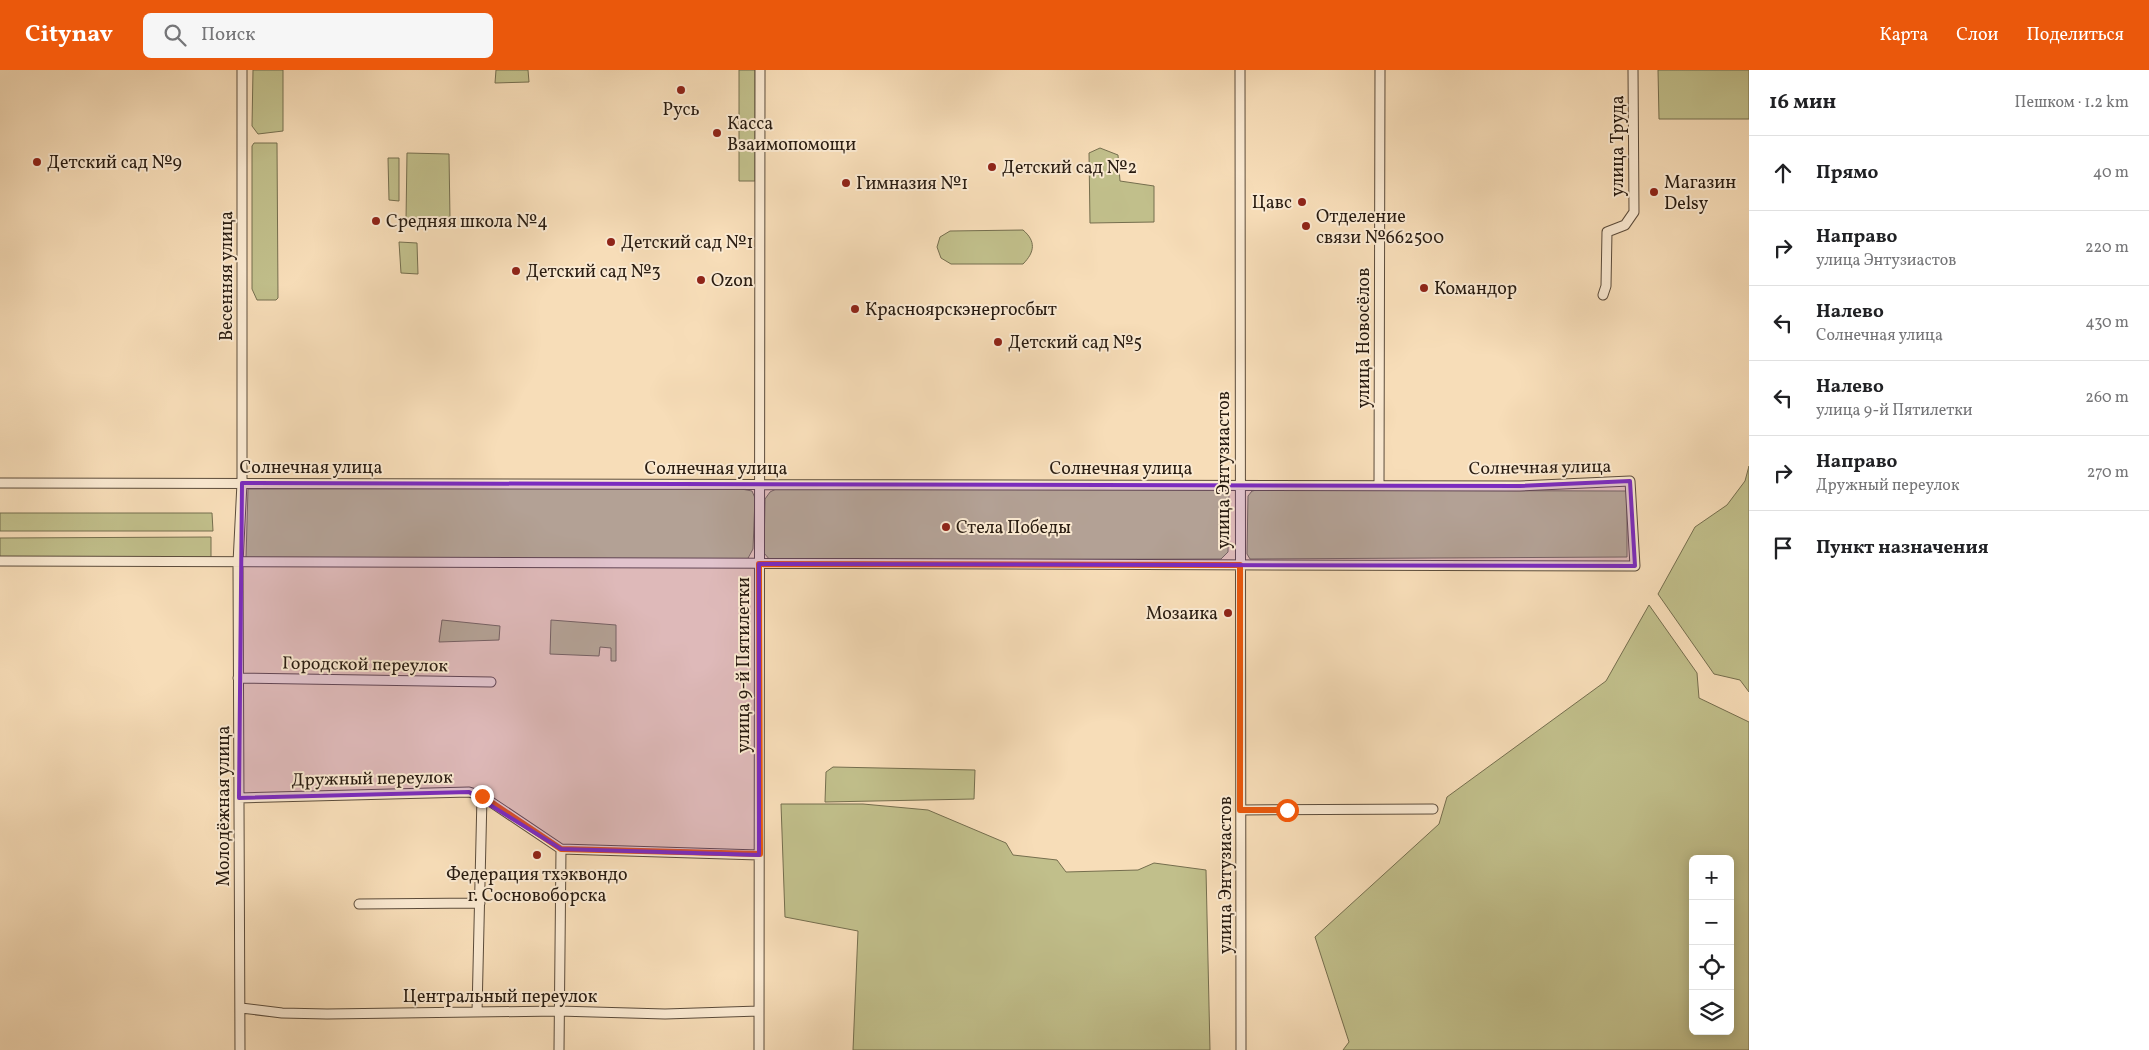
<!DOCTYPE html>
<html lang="ru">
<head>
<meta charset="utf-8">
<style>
  :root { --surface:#fff; --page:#f6f6f6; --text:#202124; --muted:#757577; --line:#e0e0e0; --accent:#ea580c }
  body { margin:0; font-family:Vollkorn,serif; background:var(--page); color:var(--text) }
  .controls { position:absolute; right:15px; bottom:15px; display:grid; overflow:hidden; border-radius:8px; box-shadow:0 2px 12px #0003 }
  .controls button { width:45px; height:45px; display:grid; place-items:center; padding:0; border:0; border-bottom:1px solid var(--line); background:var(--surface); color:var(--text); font:25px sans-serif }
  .stop { position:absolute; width:15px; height:15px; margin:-11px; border:4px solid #ea580c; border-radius:50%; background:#fff }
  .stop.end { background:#ea580c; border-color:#fff; box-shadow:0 1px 5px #0008 }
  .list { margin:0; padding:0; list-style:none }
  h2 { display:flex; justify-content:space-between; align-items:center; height:65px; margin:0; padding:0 20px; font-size:21px }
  h2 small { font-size:16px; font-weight:400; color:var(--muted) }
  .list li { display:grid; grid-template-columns:32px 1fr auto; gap:15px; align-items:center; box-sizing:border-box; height:75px; padding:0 20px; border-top:1px solid var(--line) }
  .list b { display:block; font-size:19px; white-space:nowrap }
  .list p { margin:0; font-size:16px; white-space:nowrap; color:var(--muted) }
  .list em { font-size:16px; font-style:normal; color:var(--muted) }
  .icon { flex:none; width:28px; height:28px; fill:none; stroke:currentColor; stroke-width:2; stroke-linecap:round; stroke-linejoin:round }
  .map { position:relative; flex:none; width:1749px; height:980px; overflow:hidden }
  header { display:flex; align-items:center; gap:30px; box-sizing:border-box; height:70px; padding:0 25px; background:var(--accent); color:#fff }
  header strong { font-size:24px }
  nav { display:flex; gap:28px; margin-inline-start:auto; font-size:18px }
  .search { width:350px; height:45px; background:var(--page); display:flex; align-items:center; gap:12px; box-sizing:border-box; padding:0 18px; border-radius:8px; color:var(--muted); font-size:19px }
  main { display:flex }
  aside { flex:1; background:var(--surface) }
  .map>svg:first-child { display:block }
  .green { fill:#c1bf8b; stroke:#756e4e; fill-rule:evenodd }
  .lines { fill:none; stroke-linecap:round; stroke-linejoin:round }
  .minor-casing { stroke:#5c4c3b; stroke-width:11 }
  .minor { stroke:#fae9d1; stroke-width:9 }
  .route { stroke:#ea580c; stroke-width:6 }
  .marked { fill:#7b2cbf; fill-opacity:0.2; stroke:#7b2cbf; stroke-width:4; stroke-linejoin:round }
  .poi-dot { fill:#8f2418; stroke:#fae9d1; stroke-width:2 }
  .labels { text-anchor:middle; stroke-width:4; stroke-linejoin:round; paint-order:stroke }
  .poi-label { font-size:18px; fill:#291c11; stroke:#fae9d1; text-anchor:start }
  .street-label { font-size:18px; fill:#291c11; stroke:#fae9d1 }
</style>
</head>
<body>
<header>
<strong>Citynav</strong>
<div class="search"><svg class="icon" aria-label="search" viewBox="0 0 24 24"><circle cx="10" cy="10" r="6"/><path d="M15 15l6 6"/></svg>Поиск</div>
<nav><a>Карта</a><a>Слои</a><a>Поделиться</a></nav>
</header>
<main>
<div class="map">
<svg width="1749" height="980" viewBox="0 0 1749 980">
  <rect width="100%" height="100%" fill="#f7ddb8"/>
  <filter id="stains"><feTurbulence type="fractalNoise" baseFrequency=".004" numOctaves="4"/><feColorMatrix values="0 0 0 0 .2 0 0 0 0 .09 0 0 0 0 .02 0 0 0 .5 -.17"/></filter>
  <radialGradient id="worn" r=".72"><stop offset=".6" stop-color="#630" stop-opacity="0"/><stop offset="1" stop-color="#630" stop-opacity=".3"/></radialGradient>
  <!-- green -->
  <path class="green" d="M253,0H283V61L258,64L252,56Z
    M496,0H528L529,12L495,13Z
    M739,0H755V111H739Z
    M1658,0H1749V49H1659Z
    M254,73H277L278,228L276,230H257L252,219V76Z
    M1100,78L1118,85L1120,111L1154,116V152L1090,153L1089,83Z
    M407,83L449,84L450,149L406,150Z
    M388,88H399V131L389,130Z
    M1023,160C1036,171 1035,182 1023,194H951L941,188L937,177L940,167L950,161Z
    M399,172L417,173L418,204L401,203Z
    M1749,396V622L1740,610L1714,604L1658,524L1695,457L1727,435L1745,411Z
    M736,418L752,421L755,428L753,479L747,490L246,488L248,419Z
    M1221,418L1229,424L1228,482L1221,489L770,490L764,483L765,429L770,422L776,419Z
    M1257,420L1627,421V487L1250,489L1247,484L1248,426L1252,421Z
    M0,443H212L213,461H0Z
    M211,467V488L0,487V468Z
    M1649,535L1697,603L1699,628L1749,652V980H1343L1349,972L1315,867L1439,754L1447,727L1606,611ZM1693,789H1730V961H1693Z
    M442,550L500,556L499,570L439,572Z
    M551,550L616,555V591H611V578L600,577L599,586L550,584Z
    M833,697L975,700L974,729L825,732L826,702Z
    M781,734H863L928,740L1006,773L1013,785L1057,790L1066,802L1138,800L1154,793L1206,800L1210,980H853L858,861L785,847Z"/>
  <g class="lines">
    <!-- minor casing -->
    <g class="minor-casing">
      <path id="minor" d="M1240,0L1241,980
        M1603,225L1606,216L1607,162L1625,155L1634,142L1633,0
        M0,413L1520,416L1630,411L1635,496L0,491
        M1379,415L1380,0
        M238,608L491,612
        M239,728L469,722L482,726L561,779L759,785
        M1241,740L1433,739
        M359,834L480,833
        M241,938L282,943L327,944L558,941L665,944L759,941
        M477,942L482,726
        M240,980L238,493L242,413V0
        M559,980L561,779
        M759,980L760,0"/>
    </g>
    <!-- minor -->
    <use href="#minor" class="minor"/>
  </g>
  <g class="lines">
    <!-- route -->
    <path class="route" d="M482,726L561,779L760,784L759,494L1240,495V740H1287"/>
  </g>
  <!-- marked area -->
  <path class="marked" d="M1630,411L1635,496L759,494V785L561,779L469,722L239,728L242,413L1520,416Z"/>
  <!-- markers -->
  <g class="poi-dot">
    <circle cx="681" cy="20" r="5"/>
    <circle cx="717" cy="63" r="5"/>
    <circle cx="37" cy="92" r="5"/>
    <circle cx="992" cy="97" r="5"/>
    <circle cx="846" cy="113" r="5"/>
    <circle cx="1654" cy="122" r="5"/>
    <circle cx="1302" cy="132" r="5"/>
    <circle cx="376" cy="151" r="5"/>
    <circle cx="1306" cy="156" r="5"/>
    <circle cx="611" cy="172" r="5"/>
    <circle cx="516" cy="201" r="5"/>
    <circle cx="701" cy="210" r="5"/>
    <circle cx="1424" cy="218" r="5"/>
    <circle cx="855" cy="239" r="5"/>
    <circle cx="998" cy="272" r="5"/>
    <circle cx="946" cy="457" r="5"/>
    <circle cx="1228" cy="543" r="5"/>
    <circle cx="537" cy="785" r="5"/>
  </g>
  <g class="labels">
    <!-- poi labels -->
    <g class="poi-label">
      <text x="681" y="45" text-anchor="middle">Русь</text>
      <text x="727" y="59">Касса<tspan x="727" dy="21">Взаимопомощи</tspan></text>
      <text x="47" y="98">Детский сад №9</text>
      <text x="1002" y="103">Детский сад №2</text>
      <text x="1664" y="118">Магазин<tspan x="1664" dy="21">Delsy</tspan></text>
      <text x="856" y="119">Гимназия №1</text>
      <text x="1292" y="138" text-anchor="end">Цавс</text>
      <text x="1316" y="152">Отделение<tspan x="1316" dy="21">связи №662500</tspan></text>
      <text x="386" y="157">Средняя школа №4</text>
      <text x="621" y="178">Детский сад №1</text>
      <text x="526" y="207">Детский сад №3</text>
      <text x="711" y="216">Ozon</text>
      <text x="1434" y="224">Командор</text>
      <text x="865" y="245">Красноярскэнергосбыт</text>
      <text x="1008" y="278">Детский сад №5</text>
      <text x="956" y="463">Стела Победы</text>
      <text x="1218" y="549" text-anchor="end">Мозаика</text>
      <text x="537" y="810" text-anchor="middle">Федерация тхэквондо<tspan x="537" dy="21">г. Сосновоборска</tspan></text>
    </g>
    <!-- street labels -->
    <g class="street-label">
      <text transform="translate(1617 76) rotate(-90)" y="6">улица Труда</text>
      <text transform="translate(226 206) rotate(-90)" y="6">Весенняя улица</text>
      <text transform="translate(1363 268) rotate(-90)" y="6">улица Новосёлов</text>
      <text x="311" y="403">Солнечная улица</text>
      <text transform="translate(1540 397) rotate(-1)" y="6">Солнечная улица</text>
      <text x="716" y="404">Солнечная улица</text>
      <text x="1121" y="404">Солнечная улица</text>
      <text transform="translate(1223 400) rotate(-90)" y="6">улица Энтузиастов</text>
      <text transform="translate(365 594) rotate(1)" y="6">Городской переулок</text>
      <text transform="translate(743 595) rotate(-90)" y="6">улица 9-й Пятилетки</text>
      <text transform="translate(372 708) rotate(-1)" y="6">Дружный переулок</text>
      <text transform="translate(223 736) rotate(-90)" y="6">Молодёжная улица</text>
      <text transform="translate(1225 805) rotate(-90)" y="6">улица Энтузиастов</text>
      <text x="500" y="932">Центральный переулок</text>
    </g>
  </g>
  <rect width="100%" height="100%" filter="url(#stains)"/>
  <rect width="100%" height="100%" fill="url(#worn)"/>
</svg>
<div class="controls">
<button>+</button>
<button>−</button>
<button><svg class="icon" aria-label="locate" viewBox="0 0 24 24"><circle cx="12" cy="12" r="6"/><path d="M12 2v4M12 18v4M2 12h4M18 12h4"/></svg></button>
<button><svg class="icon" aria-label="layers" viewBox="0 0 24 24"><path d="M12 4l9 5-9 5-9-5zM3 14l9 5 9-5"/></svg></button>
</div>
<div class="stop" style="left:1287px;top:740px"></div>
<div class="stop end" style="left:482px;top:726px"></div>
</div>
<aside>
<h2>16 мин<small>Пешком · 1.2 km</small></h2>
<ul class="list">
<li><svg class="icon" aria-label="ahead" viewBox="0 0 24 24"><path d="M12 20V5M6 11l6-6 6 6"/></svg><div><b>Прямо</b></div><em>40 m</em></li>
<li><svg class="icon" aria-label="right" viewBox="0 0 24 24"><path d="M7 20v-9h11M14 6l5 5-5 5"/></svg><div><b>Направо</b><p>улица Энтузиастов</p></div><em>220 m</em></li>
<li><svg class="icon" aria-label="left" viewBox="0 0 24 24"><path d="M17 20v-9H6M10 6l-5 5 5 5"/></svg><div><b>Налево</b><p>Солнечная улица</p></div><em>430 m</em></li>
<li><svg class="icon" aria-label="left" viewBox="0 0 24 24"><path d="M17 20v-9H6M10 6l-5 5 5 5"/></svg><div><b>Налево</b><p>улица 9-й Пятилетки</p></div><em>260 m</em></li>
<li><svg class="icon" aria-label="right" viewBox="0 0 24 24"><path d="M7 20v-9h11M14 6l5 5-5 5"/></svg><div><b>Направо</b><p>Дружный переулок</p></div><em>270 m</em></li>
<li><svg class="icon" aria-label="arrive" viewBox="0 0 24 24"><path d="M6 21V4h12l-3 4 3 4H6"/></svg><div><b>Пункт назначения</b></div></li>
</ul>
</aside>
</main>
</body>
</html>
